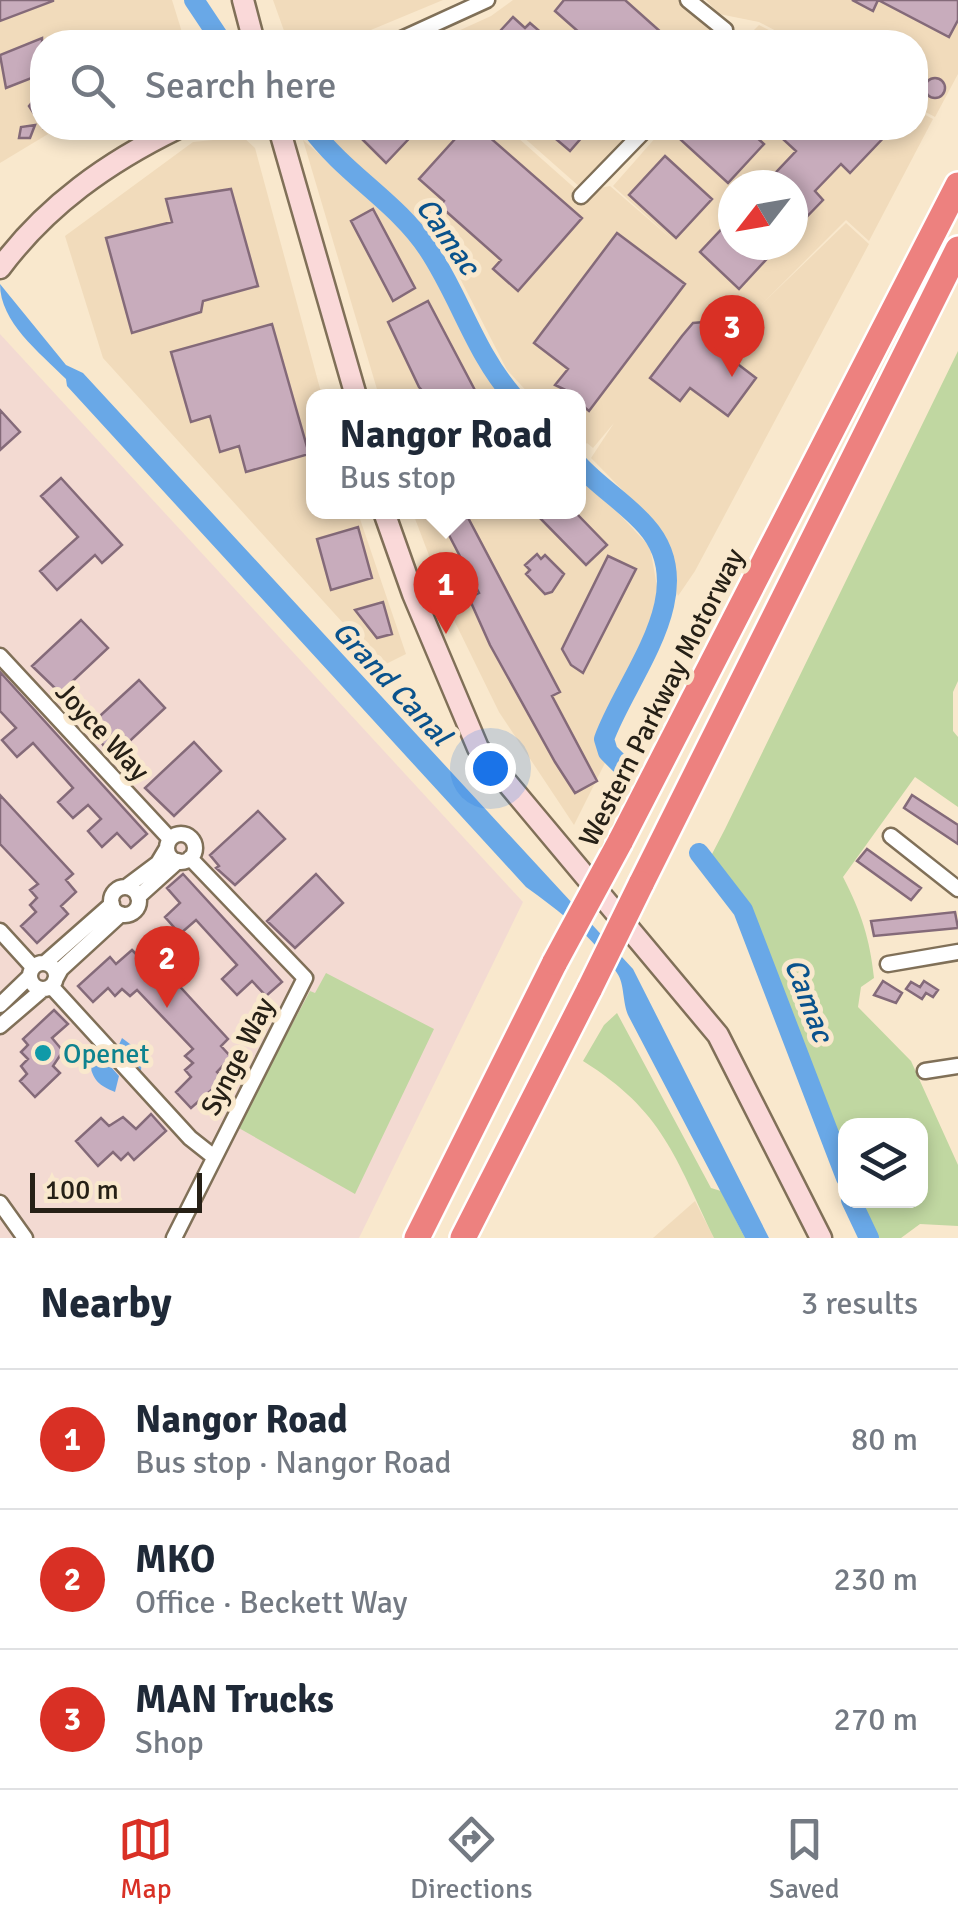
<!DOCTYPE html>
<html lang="en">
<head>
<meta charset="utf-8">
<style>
  :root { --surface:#fff; --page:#f6f6f7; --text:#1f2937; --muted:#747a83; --line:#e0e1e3; --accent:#d93025 }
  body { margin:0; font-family:Signika,sans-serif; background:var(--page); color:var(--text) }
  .controls { position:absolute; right:30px; bottom:30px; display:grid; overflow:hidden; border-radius:20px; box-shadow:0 5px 15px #0003 }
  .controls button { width:90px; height:90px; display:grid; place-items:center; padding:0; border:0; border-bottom:2px solid var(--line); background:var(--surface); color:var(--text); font:50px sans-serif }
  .compass { position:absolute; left:718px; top:170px; width:90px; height:90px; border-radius:50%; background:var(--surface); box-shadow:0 5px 15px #0003; rotate:239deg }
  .scale { position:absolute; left:30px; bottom:25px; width:172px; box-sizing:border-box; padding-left:10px; border:5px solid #262016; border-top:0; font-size:28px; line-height:35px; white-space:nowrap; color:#262016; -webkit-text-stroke:8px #f9e8cd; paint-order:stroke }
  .you { position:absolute; left:490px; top:768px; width:35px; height:35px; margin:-25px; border:8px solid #fff; border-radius:50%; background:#1a73e8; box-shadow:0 0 0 15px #1a73e833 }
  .badge { display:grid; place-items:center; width:65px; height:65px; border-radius:50%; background:var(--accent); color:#fff; font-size:32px; font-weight:700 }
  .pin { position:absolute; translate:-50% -82px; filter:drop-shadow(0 2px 5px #0008) }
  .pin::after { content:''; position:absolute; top:52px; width:35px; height:30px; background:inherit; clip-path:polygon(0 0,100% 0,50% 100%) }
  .popup { position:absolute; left:306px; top:389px; width:280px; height:130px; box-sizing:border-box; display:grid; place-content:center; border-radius:20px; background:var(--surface); filter:drop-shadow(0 2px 8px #0005); font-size:32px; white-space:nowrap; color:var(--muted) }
  .popup b { font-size:38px; color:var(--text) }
  .popup::after { content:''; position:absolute; left:50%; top:100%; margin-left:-20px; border:20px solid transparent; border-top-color:var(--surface) }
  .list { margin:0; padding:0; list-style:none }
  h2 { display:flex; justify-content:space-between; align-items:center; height:130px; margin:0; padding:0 40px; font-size:42px }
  h2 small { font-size:32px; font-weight:400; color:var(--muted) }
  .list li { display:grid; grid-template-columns:65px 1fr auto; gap:30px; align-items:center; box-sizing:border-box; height:140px; padding:0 40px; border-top:2px solid var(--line) }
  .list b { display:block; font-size:38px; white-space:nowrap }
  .list p { margin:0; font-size:32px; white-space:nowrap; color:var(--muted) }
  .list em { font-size:32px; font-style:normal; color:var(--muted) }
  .icon { flex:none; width:55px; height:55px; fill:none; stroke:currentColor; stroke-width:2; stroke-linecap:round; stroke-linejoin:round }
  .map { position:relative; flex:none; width:958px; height:1238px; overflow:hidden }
  .search { position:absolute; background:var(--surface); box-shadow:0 5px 15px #0003; left:30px; right:30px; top:30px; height:110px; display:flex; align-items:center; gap:25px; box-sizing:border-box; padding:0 35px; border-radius:40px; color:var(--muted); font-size:38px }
  .sheet { height:550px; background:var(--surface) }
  nav { display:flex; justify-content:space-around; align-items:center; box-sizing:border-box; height:140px; border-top:2px solid var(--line); background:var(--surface); font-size:28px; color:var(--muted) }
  nav a { display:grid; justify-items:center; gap:5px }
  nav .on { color:var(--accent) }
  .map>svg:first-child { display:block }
  .commercial { fill:#f3dad2 }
  .built { fill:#f1dbbb; fill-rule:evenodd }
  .green { fill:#c0d7a1 }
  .water { fill:#69a8e7 }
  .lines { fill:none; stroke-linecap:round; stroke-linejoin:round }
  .river { stroke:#69a8e7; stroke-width:20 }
  .building { fill:#c8acbc; stroke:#846a79; stroke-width:2.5 }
  .street-casing { stroke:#807058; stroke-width:19 }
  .secondary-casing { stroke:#807058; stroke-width:25 }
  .highway-casing { stroke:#fff; stroke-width:30 }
  .street { stroke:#fff; stroke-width:14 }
  .secondary { stroke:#fad9d9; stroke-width:20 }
  .highway { stroke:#ed817f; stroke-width:25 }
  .highway-bridge-casing { stroke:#fff; stroke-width:30; stroke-linecap:butt }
  .highway-bridge { stroke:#ed817f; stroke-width:25 }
  .culture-dot { fill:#0f9aa8; stroke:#f9e8cd; stroke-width:4 }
  .labels { text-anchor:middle; stroke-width:10; stroke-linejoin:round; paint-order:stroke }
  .street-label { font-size:28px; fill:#262016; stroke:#f9e8cd }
  .culture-label { font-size:28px; fill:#0d838f; stroke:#f9e8cd; text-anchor:start }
  .water-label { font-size:30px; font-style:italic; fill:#0a528c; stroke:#f9e8cd }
</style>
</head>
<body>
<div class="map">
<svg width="958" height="1238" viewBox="0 0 958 1238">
  <rect width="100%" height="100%" fill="#f9e8cd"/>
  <!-- commercial -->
  <path class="commercial" d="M0,334L523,902L359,1238H0Z"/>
  <!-- built -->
  <path class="built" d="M0,0H172L185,42H42V128H58L0,163Z
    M273,0H443L342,42H288Z
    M513,0H678L707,24L714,42H434L491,16Z
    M706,0H958V74L935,117L916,107V42H797L759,22L719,14Z
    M759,25L792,42H742Z
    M916,110L933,119L869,241L846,220L759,307L846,223L869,244L695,571L678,596L655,523L591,458L614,423L593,448L587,443L580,449L578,396H531L507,370L443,245L349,160L325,128H507L579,192L610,186L674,241L613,186L664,128H916ZM733,185H793V245H733Z
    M513,128H636L581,188Z
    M243,137L255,148L322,396H314V512H348L360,519L406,654L382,666L103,358L65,236L193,142Z
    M303,140L411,233L507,396H379Z
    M579,471L650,547L660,604L599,735V747L606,761L574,825L499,712L452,616L414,516L415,512H578Z
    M695,1201L714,1238H653Z"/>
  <!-- green -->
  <path class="green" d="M958,351V681L953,692V731L958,737V807L915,777L843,877C861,912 870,939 874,978L861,987L858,1007L911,1061L958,1165V1226L920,1224L901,1238H874L854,1201L920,1200V1126H846L845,1168L746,908L704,853L712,854L725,829Z
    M326,973L434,1029L355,1194L237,1127L310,991L315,993Z
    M617,1013L711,1188L721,1191L745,1238H714C675,1157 663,1111 583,1061L604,1025Z"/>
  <!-- water -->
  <path class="water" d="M0,284L66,365L83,373L633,969L769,1238H745L629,1017C622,1003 625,984 617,973C594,937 559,911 526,887L67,386L66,379C39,352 0,322 0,284Z
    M122,1038L142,1053L141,1071L118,1047Z
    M104,1059L119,1076L115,1092C100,1086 92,1080 90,1063Z"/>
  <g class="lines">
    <!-- river -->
    <path class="river" d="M194,0L222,42
      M311,128C344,174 397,202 428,249C460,297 475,353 513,396
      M578,464C599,487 626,503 646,526C704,591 626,677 604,739L608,752L621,765
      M699,853L743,910L846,1178
      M851,1200L869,1238"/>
  </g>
  <!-- building -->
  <path class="building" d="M0,0H53V1L0,21Z
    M564,0H625L672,42H590L555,11Z
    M852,0H958V20L949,37L878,0L873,11Z
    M513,17L525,28L530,23L552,42H490Z
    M42,38V74L6,88L0,55Z
    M925 88a10 10 0 1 1 20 0a10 10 0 1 1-20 0Z
    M42,99V126L29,106L34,100Z
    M35,125L30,138H19L21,127Z
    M357,128H419L386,163L359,136Z
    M465,128H479L582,218L518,291L493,269L501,260L440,206L444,201L419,179Z
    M543,128H590L570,151Z
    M693,128H746L764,144L728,183L681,140Z
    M771,128H883L888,133L850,173L841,164L815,191L823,200L793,231V185H764L796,151Z
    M665,156L712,199L676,238L629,195Z
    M231,189L258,286L203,301L201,312L132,333L106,238L172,222L166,199Z
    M373,209L415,288L393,301L351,221Z
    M733,217V245H770L775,250L739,289L700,252Z
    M617,233L685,284L589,411L578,402V396L555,385L568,369L534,343Z
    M428,301L478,396H427L419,387L388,322Z
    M704,322L720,335L718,349L756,378L728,416L690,388L680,401L650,378L682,336L693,323Z
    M272,324L309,454L246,472L239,446L220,452L210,416L191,422L171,352Z
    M0,410L20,432L0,450Z
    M61,478L122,545L102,563L95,555L57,590L40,571L78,537L41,496Z
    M437,512H465L560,692L552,696L597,781L575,793L555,762L490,645L469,598L479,593Z
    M534,512H575L607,545L586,565Z
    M358,527L372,578L331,590L317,539Z
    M537,554L541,559L545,555L564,574L552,592L545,594L526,574L530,570L525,565Z
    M608,556L636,569L583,673L571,665L562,649Z
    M383,602L392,634L377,638L355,610Z
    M81,620L108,648L60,693L32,666Z
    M0,672L147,834L131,848L117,833L102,847L88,831L101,819L88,805L73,818L58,802L73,788L33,743L17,757L2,740L16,728L0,711Z
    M139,680L165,708L117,753L107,743L104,746L89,726Z
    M194,742L221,771L174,816L145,788Z
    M0,795L73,874L66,880L76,892L61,906L68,914L37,943L21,926L36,912L30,905L37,898L30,890L38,884L0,844Z
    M912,795L958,825V844L904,808Z
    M258,811L285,839L235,885L216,868L219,866L210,855Z
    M867,849L921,888L911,900L857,861Z
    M183,874L282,982L266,996L252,981L237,995L222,979L237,965L196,920L180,934L165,917L180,903L167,888Z
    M316,874L343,903L295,948L267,921Z
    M955,912L958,928L874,936L871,921Z
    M132,950L143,961L150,954L228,1039L221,1046L231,1057L217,1072L224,1079L191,1108L176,1092L191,1077L185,1070L193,1063L185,1056L193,1049L137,990L130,996L122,989L115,996L108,988L93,1002L78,986L110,957L116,964Z
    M883,981L902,993L896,1003L874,995Z
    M924,981L938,990L933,997L926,993L922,999L906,989L911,982L920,987Z
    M54,1010L68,1024L52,1038L63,1051L53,1066L60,1073L35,1097L20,1081L27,1074L21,1066L28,1059L21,1052L28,1045L23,1039Z
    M151,1114L166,1131L134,1160L128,1153L121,1160L113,1152L98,1166L76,1141L101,1118L109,1126L123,1117L136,1129Z"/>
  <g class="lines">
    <!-- street casing -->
    <g class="street-casing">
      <path id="street" d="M688,0L725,30L722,42
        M395,42L487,0
        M581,196L647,128
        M0,656L170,839
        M167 848a14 14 0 1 1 28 0a14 14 0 1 1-28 0Z
        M891,836L958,889
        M126,887L158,863L167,848
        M111 901a14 14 0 1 1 28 0a14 14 0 1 1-28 0Z
        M138,897L178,861
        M0,931L33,967
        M30 976a13 13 0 1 1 26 0a13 13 0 1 1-26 0Z
        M45,963L112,904
        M888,964L958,952
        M55,980L61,969L121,914
        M51,986L190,1138L214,1157
        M0,1005L29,977
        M0,1026L42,990
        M925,1071L958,1066
        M0,1203L25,1238
        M174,1238L305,978L190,858"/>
    </g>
    <!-- secondary casing -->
    <g class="secondary-casing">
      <path id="secondary" d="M243,0L254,42
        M279,128L356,396
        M0,268C47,205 108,162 178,128
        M384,512L413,594L478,748L718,1035L821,1238"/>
    </g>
    <!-- highway casing -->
    <g class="highway-casing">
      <path id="highway" d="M620,842L958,185
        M641,884L958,249
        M417,1238L555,962
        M463,1238L590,988"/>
    </g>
    <!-- street -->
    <use href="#street" class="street"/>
    <!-- secondary -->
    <use href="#secondary" class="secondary"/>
    <!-- highway -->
    <use href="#highway" class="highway"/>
    <!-- highway-bridge casing -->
    <g class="highway-bridge-casing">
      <path id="highway-bridge" d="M555,962L620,842
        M590,988L641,884"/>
    </g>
    <!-- highway-bridge -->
    <use href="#highway-bridge" class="highway-bridge"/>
  </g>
  <!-- markers -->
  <circle class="culture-dot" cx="43" cy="1053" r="10"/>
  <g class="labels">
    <!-- street labels -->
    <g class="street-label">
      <text transform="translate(661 697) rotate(-63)" y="10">Western Parkway Motorway</text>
      <text transform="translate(103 731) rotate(47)" y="10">Joyce Way</text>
      <text transform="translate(237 1056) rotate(-63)" y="10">Synge Way</text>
    </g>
    <!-- culture labels -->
    <g class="culture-label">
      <text x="63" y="1063">Openet</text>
    </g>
    <!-- water labels -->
    <g class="water-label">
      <text transform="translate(448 236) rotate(55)" y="10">Camac</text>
      <text transform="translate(392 683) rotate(47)" y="10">Grand Canal</text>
      <text transform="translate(809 1000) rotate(69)" y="10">Camac</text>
    </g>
  </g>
</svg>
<div class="controls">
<button><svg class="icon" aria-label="layers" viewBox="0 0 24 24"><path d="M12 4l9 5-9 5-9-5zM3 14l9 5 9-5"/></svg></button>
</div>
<svg class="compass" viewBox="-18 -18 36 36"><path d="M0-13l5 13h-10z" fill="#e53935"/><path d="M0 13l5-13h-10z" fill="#747a83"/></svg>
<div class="scale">100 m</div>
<div class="you"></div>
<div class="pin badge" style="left:446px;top:634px">1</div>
<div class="popup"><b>Nangor Road</b>Bus stop</div>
<div class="pin badge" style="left:167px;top:1008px">2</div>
<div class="pin badge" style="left:732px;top:377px">3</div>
<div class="search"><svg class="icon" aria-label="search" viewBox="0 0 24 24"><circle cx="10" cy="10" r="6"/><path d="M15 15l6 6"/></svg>Search here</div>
</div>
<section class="sheet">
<h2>Nearby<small>3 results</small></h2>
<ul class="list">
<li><span class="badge">1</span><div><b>Nangor Road</b><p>Bus stop · Nangor Road</p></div><em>80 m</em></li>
<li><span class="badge">2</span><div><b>MKO</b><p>Office · Beckett Way</p></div><em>230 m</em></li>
<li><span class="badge">3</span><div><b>MAN Trucks</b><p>Shop</p></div><em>270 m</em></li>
</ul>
</section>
<nav>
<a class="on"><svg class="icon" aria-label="map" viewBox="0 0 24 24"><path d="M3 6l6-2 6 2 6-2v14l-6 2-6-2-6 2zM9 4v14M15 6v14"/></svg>Map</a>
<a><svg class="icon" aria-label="directions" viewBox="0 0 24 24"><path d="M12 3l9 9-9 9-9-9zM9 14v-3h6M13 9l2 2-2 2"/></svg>Directions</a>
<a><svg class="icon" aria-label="saved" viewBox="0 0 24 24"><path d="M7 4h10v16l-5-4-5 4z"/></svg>Saved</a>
</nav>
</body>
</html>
